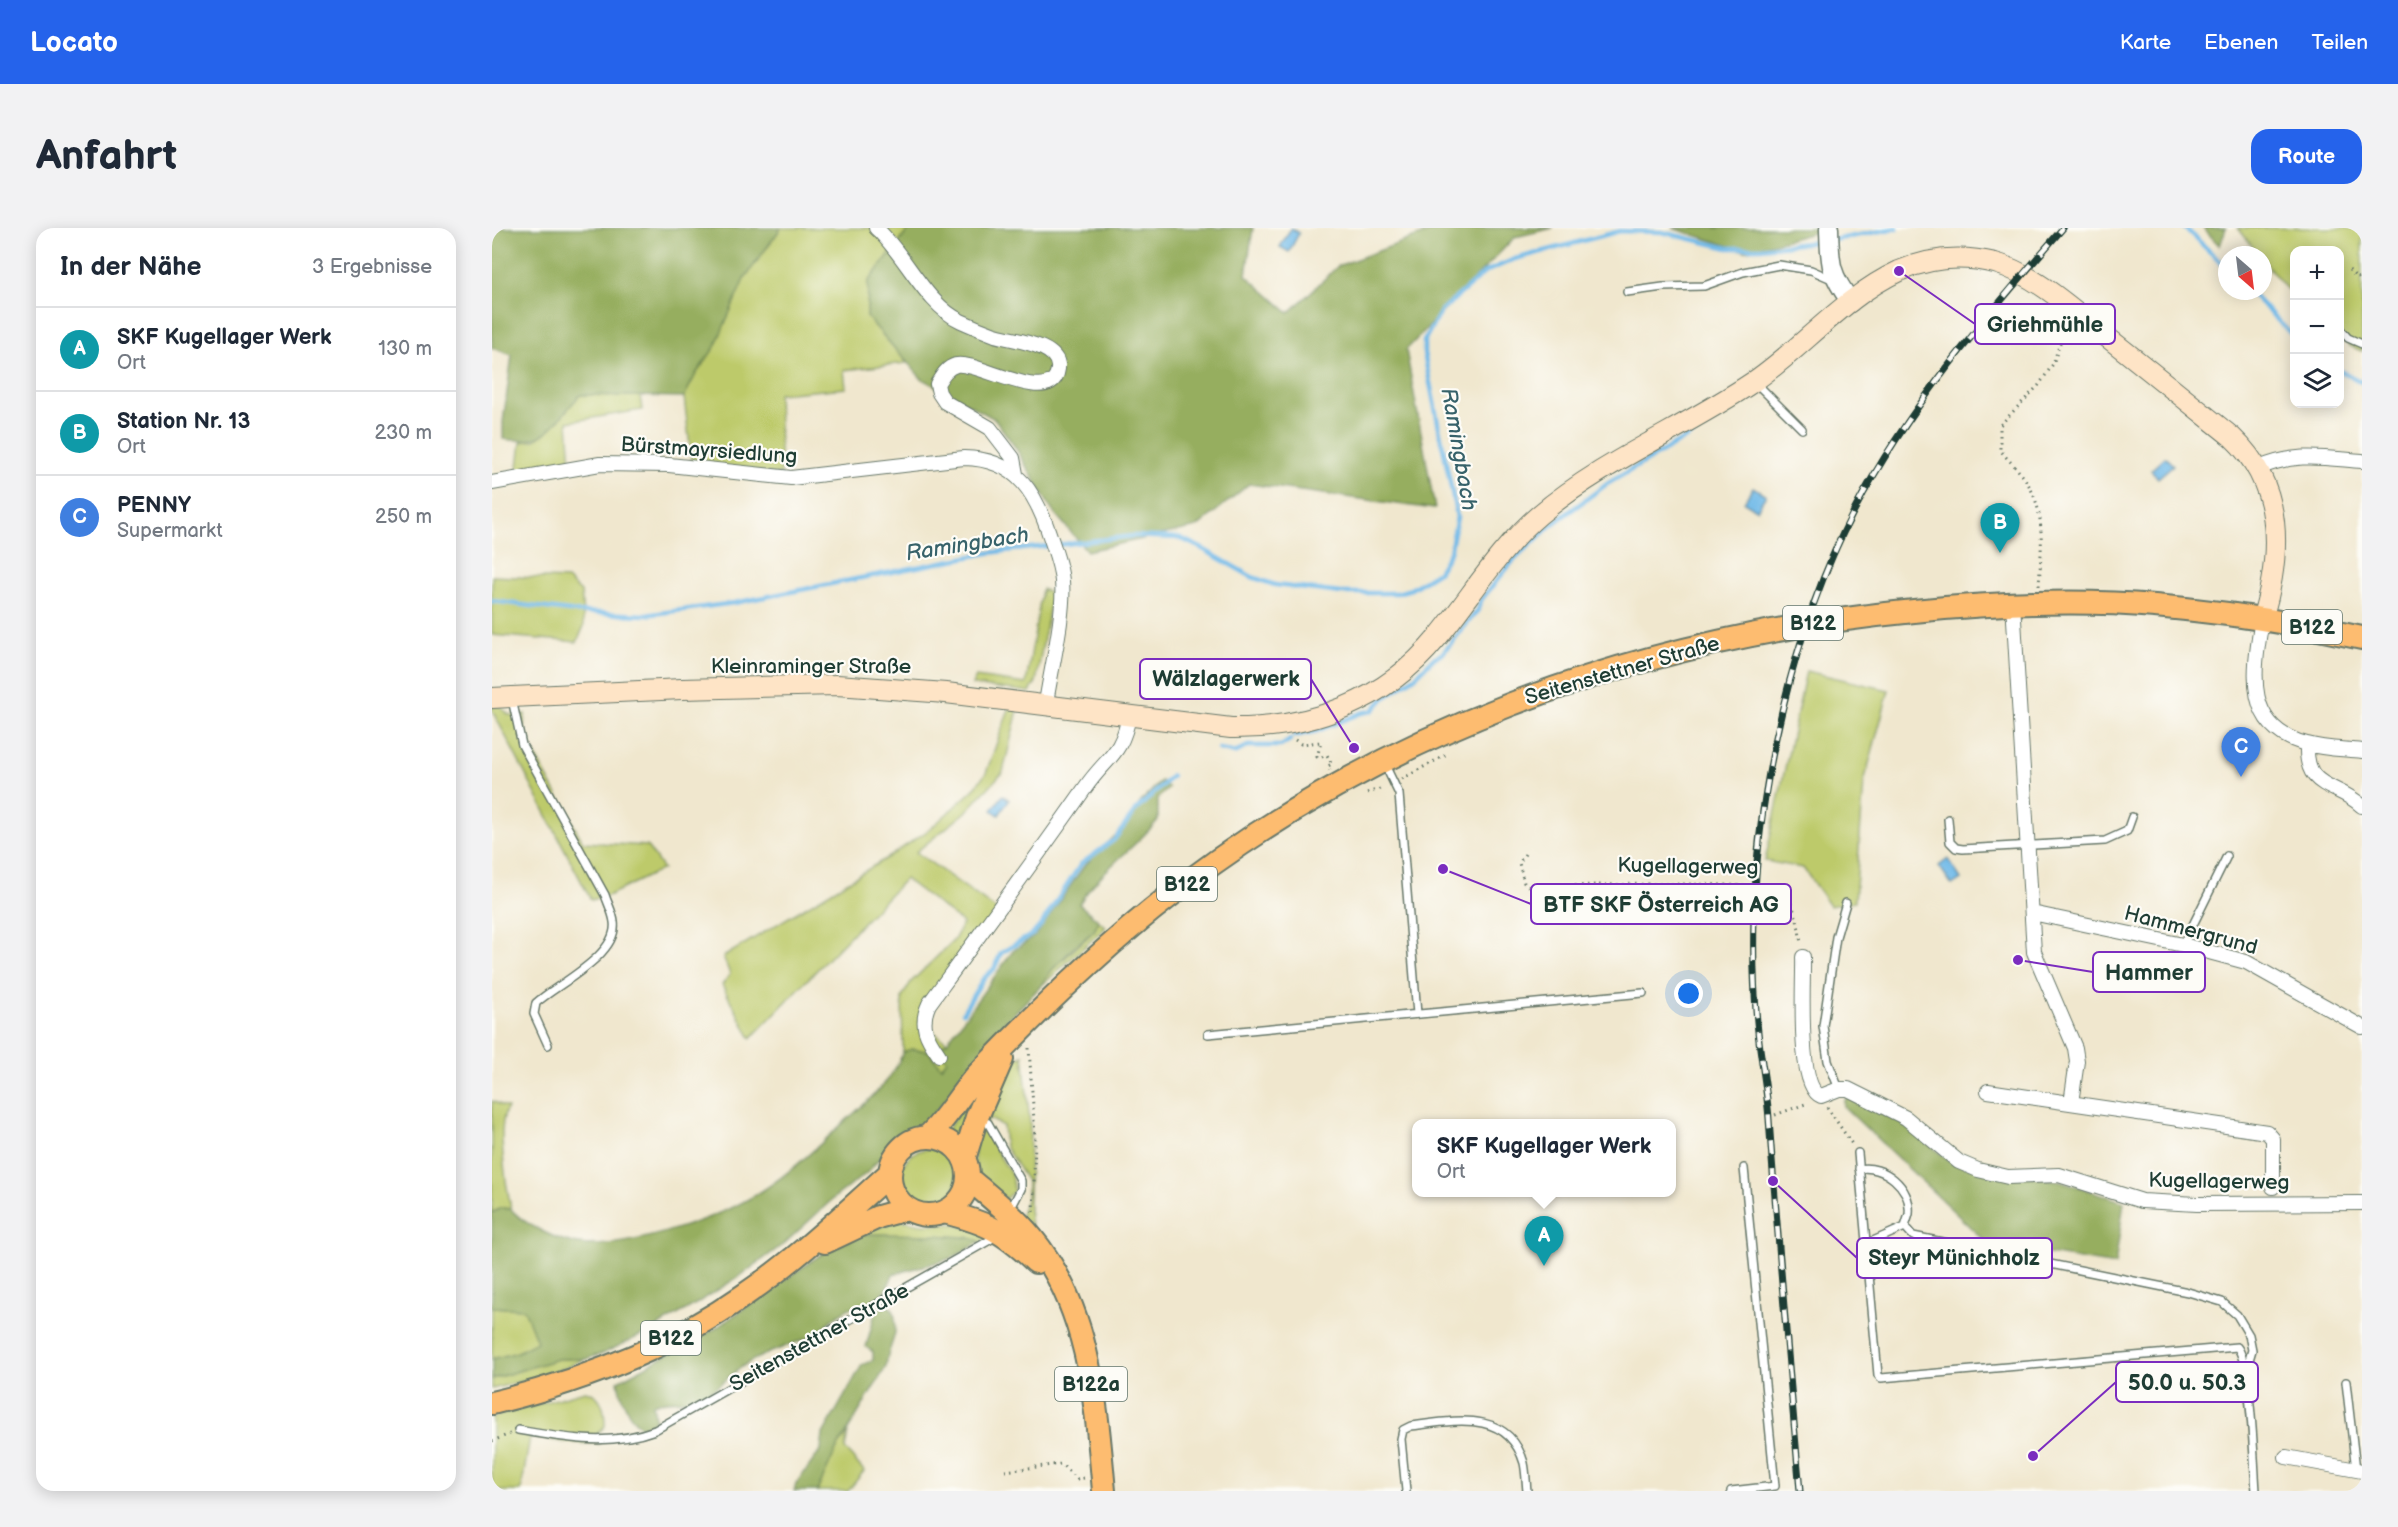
<!DOCTYPE html>
<html lang="de">
<head>
<meta charset="utf-8">
<style>
  :root { --surface:#fff; --page:#f2f2f3; --text:#1f2937; --muted:#747a83; --line:#e0e1e3; --accent:#2563eb }
  body { margin:0; font-family:"Balsamiq Sans",sans-serif; background:var(--page); color:var(--text) }
  .controls { position:absolute; right:18px; top:18px; display:grid; overflow:hidden; border-radius:12px; box-shadow:0 3px 15px #0003 }
  .controls button { width:54px; height:54px; display:grid; place-items:center; padding:0; border:0; border-bottom:2px solid var(--line); background:var(--surface); color:var(--text); font:30px sans-serif }
  .compass { position:absolute; left:1726px; top:18px; width:54px; height:54px; border-radius:50%; background:var(--surface); box-shadow:0 3px 15px #0003; rotate:152deg }
  .you { position:absolute; left:1197px; top:766px; width:21px; height:21px; margin:-15px; border:4px solid #fff; border-radius:50%; background:#1a73e8; box-shadow:0 0 0 9px #1a73e833 }
  .badge { display:grid; place-items:center; width:39px; height:39px; border-radius:50%; background:var(--accent); color:#fff; font-size:20px; font-weight:700 }
  .pin { position:absolute; translate:-50% -50px; filter:drop-shadow(0 2px 3px #0008) }
  .pin::after { content:''; position:absolute; top:32px; width:21px; height:18px; background:inherit; clip-path:polygon(0 0,100% 0,50% 100%) }
  .popup { position:absolute; left:920px; top:891px; width:264px; height:78px; box-sizing:border-box; display:grid; place-content:center; border-radius:12px; background:var(--surface); filter:drop-shadow(0 2px 4px #0005); font-size:20px; white-space:nowrap; color:var(--muted) }
  .popup b { font-size:22px; color:var(--text) }
  .popup::after { content:''; position:absolute; left:50%; top:100%; margin-left:-12px; border:12px solid transparent; border-top-color:var(--surface) }
  .list { margin:0; padding:0; list-style:none }
  h2 { display:flex; justify-content:space-between; align-items:center; height:78px; margin:0; padding:0 24px; font-size:26px }
  h2 small { font-size:20px; font-weight:400; color:var(--muted) }
  .list li { display:grid; grid-template-columns:39px 1fr auto; gap:18px; align-items:center; box-sizing:border-box; height:84px; padding:0 24px; border-top:2px solid var(--line) }
  .list b { display:block; font-size:22px; white-space:nowrap }
  .list p { margin:0; font-size:20px; white-space:nowrap; color:var(--muted) }
  .list em { font-size:20px; font-style:normal; color:var(--muted) }
  .icon { flex:none; width:33px; height:33px; fill:none; stroke:currentColor; stroke-width:2; stroke-linecap:round; stroke-linejoin:round }
  .map { position:relative; flex:none; width:1870px; height:1263px; overflow:hidden; border-radius:18px }
  header { display:flex; align-items:center; gap:36px; box-sizing:border-box; height:84px; padding:0 30px; background:var(--accent); color:#fff }
  header strong { font-size:28px }
  nav { display:flex; gap:33px; margin-inline-start:auto; font-size:21px }
  .intro { display:flex; align-items:center; justify-content:space-between; box-sizing:border-box; height:144px; padding:0 36px }
  h1 { margin:0; font-size:42px }
  .button { padding:15px 27px; border-radius:18px; background:var(--accent); color:#fff; font-size:21px; font-weight:700 }
  main { display:flex; gap:36px; padding:0 36px }
  aside { flex:1; background:var(--surface); border-radius:18px; box-shadow:0 3px 15px #0003 }
  .map>svg:first-child { display:block }
  .green { fill:#bdca6b; stroke:#6e8450; stroke-width:1.5 }
  .forest { fill:#96ae5f; stroke:#5a764a; stroke-width:1.5 }
  .water { fill:#70b9e8; stroke:#487b8e; stroke-width:1.5 }
  .lines { fill:none; stroke-linecap:round; stroke-linejoin:round }
  .stream { stroke:#70b9e8; stroke-width:4.5 }
  .service-casing { stroke:#68786a; stroke-width:10 }
  .minor-casing { stroke:#68786a; stroke-width:16 }
  .tertiary-casing { stroke:#68786a; stroke-width:21 }
  .secondary-casing { stroke:#68786a; stroke-width:22 }
  .primary-casing { stroke:#68786a; stroke-width:26 }
  .path { stroke:#68786a; stroke-width:3; stroke-dasharray:1.5 4.5; stroke-linecap:butt }
  .service { stroke:#fff; stroke-width:7 }
  .minor { stroke:#fff; stroke-width:14 }
  .tertiary { stroke:#fff; stroke-width:18 }
  .secondary { stroke:#fee4c6; stroke-width:20 }
  .primary { stroke:#fdbc70; stroke-width:22 }
  .rail-casing { stroke:#1f3d34; stroke-width:7 }
  .rail { stroke:#fdfcf7; stroke-width:4.5; stroke-dasharray:14; stroke-linecap:butt }
  .labels { text-anchor:middle; stroke-width:4.5; stroke-linejoin:round; paint-order:stroke }
  .shield { fill:#fdfcf7; stroke:#62766e; stroke-width:1.5 }
  .shield-label { font-size:20px; font-weight:bold; fill:#1f3d34 }
  .street-label { font-size:21px; fill:#1f3d34; stroke:#fdfcf7 }
  .water-label { font-size:22px; font-style:italic; fill:#37626a; stroke:#fdfcf7 }
  .leader { fill:none; stroke:#7b2cbf; stroke-width:2 }
  .callout-dot { fill:#7b2cbf; stroke:#fdfcf7; stroke-width:2 }
  .callout { fill:#fdfcf7; stroke:#7b2cbf; stroke-width:2 }
  .callout-label { font-size:22px; text-anchor:middle; font-weight:bold; fill:#1f3d34 }
</style>
</head>
<body>
<header>
<strong>Locato</strong>
<nav><a>Karte</a><a>Ebenen</a><a>Teilen</a></nav>
</header>
<div class="intro"><h1>Anfahrt</h1><a class="button">Route</a></div>
<main>
<aside>
<h2>In der Nähe<small>3 Ergebnisse</small></h2>
<ul class="list">
<li><span class="badge" style="background:#0f9aa8">A</span><div><b>SKF Kugellager Werk</b><p>Ort</p></div><em>130 m</em></li>
<li><span class="badge" style="background:#0f9aa8">B</span><div><b>Station Nr. 13</b><p>Ort</p></div><em>230 m</em></li>
<li><span class="badge" style="background:#3f7fe0">C</span><div><b>PENNY</b><p>Supermarkt</p></div><em>250 m</em></li>
</ul>
</aside>
<div class="map">
<svg width="1870" height="1263" viewBox="0 0 1870 1263">
  <rect width="100%" height="100%" fill="#fdfcf7"/>
  <filter id="ink" filterUnits="userSpaceOnUse"><feTurbulence type="fractalNoise" baseFrequency=".0167" numOctaves="2"/><feDisplacementMap in="SourceGraphic" scale="12" xChannelSelector="R" yChannelSelector="G"/><feConvolveMatrix kernelMatrix="1 2 1 2 8 2 1 2 1" color-interpolation-filters="sRGB"/></filter>
  <filter id="wash" filterUnits="userSpaceOnUse"><feTurbulence type="fractalNoise" baseFrequency=".008" numOctaves="4" result="noise"/><feDisplacementMap in="SourceGraphic" scale="24" xChannelSelector="R" yChannelSelector="G"/><feGaussianBlur stdDeviation="1.35" result="paint"/><feColorMatrix in="noise" values="0 0 0 0 0 0 0 0 0 0 0 0 0 0 0 0 0 1.4 0 .05"/><feComposite in="paint" operator="in"/></filter>
  <g filter="url(#wash)">
    <rect width="100%" height="100%" fill="#f0e7ce"/>
    <!-- green -->
    <path class="green" d="M289,0H418L376,54L375,89L415,135L352,142L354,160L286,166L289,247L200,236L192,169L204,146L223,119L252,51Z
      M1746,0H1870V123L1858,118L1848,108V22H1802V68L1791,57L1771,32V27H1767Z
      M88,167L148,168L150,182L76,194L79,237L25,247L29,214L43,212L56,203Z
      M0,348L75,351L89,364L92,398L85,414L0,407Z
      M550,361L560,366L544,454L538,464L480,457L484,449L534,456Z
      M1314,443L1397,462L1372,554L1363,673L1338,678L1311,640L1273,633Z
      M8,478L17,487L33,486L32,497L36,514L91,614L155,618L171,641L118,667L99,672L0,482V479Z
      M517,481L526,482L511,544L473,585L424,624L509,685L442,777L437,801L455,814V833L449,839L436,823L420,821L411,824L410,769L419,754L462,712L471,695L413,651L259,810L230,757L238,746L231,729L398,628L438,601L481,562L494,545Z
      M607,693L614,699L547,760L560,742L602,703Z
      M531,827L538,896L537,981L539,998L528,989L535,968V953L513,919L511,898L496,890L492,903L519,946L522,963L513,971L486,946L482,932L484,907L518,834Z
      M482,863L486,869L470,913L454,903Z
      M0,873L16,880C3,894 15,962 19,981L9,980L0,985Z
      M409 949a28 28 0 1 1 56 0a28 28 0 1 1-56 0Z
      M408,992L430,996H463L496,1007L494,1011L487,1015L476,1009L380,1006L316,1036L345,1014Z
      M0,1079L33,1081L46,1114L26,1124L0,1131Z
      M66,1131H94L54,1147L0,1161V1151Z
      M93,1163C111,1166 113,1183 113,1198L104,1207L108,1216L78,1215L38,1209L29,1263H0V1189Z
      M356,1204L353,1221L372,1243L356,1263H325L344,1222Z"/>
    <!-- forest -->
    <path class="forest" d="M0,0H289L252,51L223,119L204,146L192,169L88,167C60,197 56,218 11,211V194L20,127L0,120Z
      M418,0H761L754,47L797,85L846,38L948,0H1061L1023,9L914,122L943,281L757,256L705,299L595,323L560,282L523,219L503,191L430,151L375,89L376,54Z
      M1180,0H1340L1253,23Z
      M1711,0H1734L1728,18Z
      M669,553L677,560L666,570V592C642,621 607,643 587,676L607,693L602,703L583,718L560,742L547,760L501,807L475,846L433,896L400,915L376,944L343,969L293,1015L251,1046L207,1074L158,1103L112,1125L94,1131H66L0,1151V1131L26,1124L45,1114L32,1081L0,1079V985L9,980L19,981C26,990 34,994 44,1000C57,1007 71,1014 87,1016C132,1022 213,994 253,973C290,953 320,924 350,896C373,875 401,854 411,824L420,821L436,823L449,839L455,832L447,819L455,814L521,723L544,707L592,638L626,605L649,574Z
      M1356,869L1406,890L1461,936L1569,953L1632,974L1623,1037L1496,1016L1352,879V873Z
      M369,1006C386,1006 478,1006 487,1013V1015L460,1030L402,1046C398,1053 394,1063 388,1069C378,1077 364,1076 354,1082C341,1088 333,1100 321,1107C299,1118 276,1123 254,1136C237,1147 222,1166 201,1171C186,1175 179,1169 161,1176L163,1191L159,1196L149,1199C136,1189 128,1169 126,1153L221,1102L327,1028Z
      M394,1077L401,1081C409,1109 396,1114 394,1139L344,1222L325,1263H302L304,1256L329,1222L331,1206L370,1137L381,1132V1124L374,1119L384,1082Z"/>
    <!-- water -->
    <path class="water" d="M799,0L807,5L797,24L788,19Z
      M1673,229L1681,237L1666,250L1659,242Z
      M1261,259L1274,267L1265,282L1252,274Z
      M511,567L517,572L507,587L500,582Z
      M1456,631L1469,651L1460,657L1447,638Z"/>
    <g class="lines">
      <!-- stream -->
      <path class="stream" d="M1693,0L1735,40
        M1341,12L1405,0
        M1757,63L1802,109
        M1848,143L1870,154
        M0,373L85,384L153,387L242,375L496,325L641,308L688,310L709,320L760,349L783,357L849,365H905L919,361L946,344L958,324L965,289L932,125V113L949,83L993,44L1023,31L1128,3L1170,4L1236,20H1269L1333,13
        M802,508L825,503L869,485L880,483L892,470L924,448L943,429L950,426L986,382L989,372L1021,333L1058,298L1115,256L1202,205
        M727,521L743,525L756,518H789L798,512
        M471,784L491,751L502,741L509,725L541,706L549,697L589,636L622,612L644,582L680,548"/>
    </g>
  </g>
  <g filter="url(#ink)">
    <g class="lines">
      <!-- service casing -->
      <g class="service-casing">
        <path id="service" d="M1135,64L1171,59L1212,58L1251,44L1287,37L1319,42L1342,52
          M1848,101L1856,110L1870,116
          M1264,155L1310,201
          M20,471L30,517L113,667C116,676 121,685 122,694C127,727 65,756 44,775L42,786L56,817
          M893,537L907,566L925,786
          M1456,591L1458,614L1464,620L1471,621L1613,613L1635,603L1640,589
          M1691,717L1735,628
          M716,806L1151,765
          M1347,861L1336,833L1331,798L1344,709L1354,675
          M496,895L529,953V961L518,982
          M1366,925L1386,1147L1389,1150L1745,1119C1759,1134 1762,1237 1764,1263
          M1367,941C1391,936 1420,959 1417,986C1416,990 1414,995 1413,999L1421,1008L1696,1064L1730,1074L1745,1087L1757,1107L1760,1122L1754,1142
          M1374,1016L1413,999
          M1854,1154L1864,1242
          M26,1202C73,1210 117,1219 163,1202L498,1012L503,1007
          M914,1263L909,1211L911,1202L919,1198C961,1193 1016,1180 1032,1235C1034,1244 1034,1254 1035,1263
          M1239,1263L1283,1258L1252,940"/>
      </g>
      <!-- minor casing -->
      <g class="minor-casing">
        <path id="minor" d="M384,0C413,26 434,77 469,93C480,98 492,103 503,107C519,112 569,116 566,141C561,181 485,132 464,137C454,140 450,148 445,156L447,165L453,174L498,200L521,230L524,246
          M1767,240C1804,224 1831,230 1870,233
          M0,255L108,236L177,237L299,250L472,230C527,231 545,267 560,314C564,326 569,340 570,353C573,387 559,441 554,475
          M1521,375L1542,724L1583,820L1585,833L1579,875
          M1770,391C1762,441 1750,500 1815,516C1832,521 1852,521 1870,523
          M1815,517C1813,563 1844,554 1870,578
          M1540,685L1691,717L1754,734L1870,799
          M1311,729C1312,754 1304,859 1329,868L1347,861H1356L1414,890L1467,934L1486,942L1516,949L1567,947L1650,973L1705,976L1870,975
          M447,827C435,810 427,797 437,776C489,705 542,633 593,560C614,529 630,528 637,487
          M1496,863L1775,904L1781,911V959
          M1794,1229L1870,1243"/>
      </g>
      <!-- tertiary casing -->
      <g class="tertiary-casing">
        <path id="tertiary" d="M1337,0C1338,34 1337,45 1359,74"/>
      </g>
      <!-- secondary casing -->
      <g class="secondary-casing">
        <path id="secondary" d="M0,470L190,461L345,457L454,465L739,500C820,501 893,473 945,410C979,369 1006,322 1047,287C1111,233 1191,201 1261,154C1311,120 1351,69 1407,43C1439,29 1470,27 1503,35C1543,46 1584,84 1615,109C1657,142 1699,176 1740,209C1792,258 1790,326 1770,391"/>
      </g>
      <!-- primary casing -->
      <g class="primary-casing">
        <path id="primary" d="M435,909C456,890 467,867 485,847C541,788 598,732 661,681C880,505 1144,410 1422,383C1502,375 1583,371 1663,378C1733,384 1802,395 1870,410
          M398 948a39 39 0 1 1 78 0a39 39 0 1 1-78 0Z
          M472,931L485,889L510,831
          M476,950C498,969 521,987 540,1010C598,1080 604,1176 612,1263
          M452,984C496,995 511,1003 544,1034
          M333,1014L386,989L415,981
          M0,1175C87,1154 177,1120 251,1068C304,1032 350,988 398,945"/>
      </g>
      <!-- path -->
      <path class="path" d="M1857,42L1865,50L1870,49
        M1547,358C1549,322 1555,283 1533,251C1526,241 1516,232 1508,222V197L1547,157L1561,136L1574,97
        M803,512L809,516L829,514L825,529L827,530L835,527L840,536L836,538L838,542
        M910,551L957,525
        M875,565L891,560
        M1033,626L1027,635L1032,655L1037,659C1077,658 1267,650 1290,665C1304,675 1307,700 1309,716
        M537,820L543,907L542,954
        M1335,879L1360,916
        M1283,887L1316,875
        M541,984L542,961
        M0,1213L18,1206
        M513,1243L569,1236L585,1251L592,1250"/>
      <!-- service -->
      <use href="#service" class="service"/>
      <!-- minor -->
      <use href="#minor" class="minor"/>
      <!-- tertiary -->
      <use href="#tertiary" class="tertiary"/>
      <!-- secondary -->
      <use href="#secondary" class="secondary"/>
      <!-- primary -->
      <use href="#primary" class="primary"/>
      <!-- rail casing -->
      <g class="rail-casing">
        <path id="rail" d="M1308,1263C1297,1139 1286,1015 1277,891C1275,862 1269,833 1266,804C1262,767 1261,726 1262,689C1265,559 1302,398 1362,283C1416,179 1494,89 1571,0"/>
      </g>
      <!-- rail -->
      <use href="#rail" class="rail"/>
    </g>
  </g>
  <g class="labels">
    <!-- shield labels -->
    <g class="shield">
      <rect x="1291" y="378" width="60" height="34" rx="4.5"/>
      <rect x="1790" y="382" width="60" height="34" rx="4.5"/>
      <rect x="665" y="639" width="60" height="34" rx="4.5"/>
      <rect x="149" y="1093" width="60" height="34" rx="4.5"/>
      <rect x="563" y="1139" width="72" height="34" rx="4.5"/>
    </g>
    <g class="shield-label">
      <text x="1321" y="402">B122</text>
      <text x="1820" y="406">B122</text>
      <text x="695" y="663">B122</text>
      <text x="179" y="1117">B122</text>
      <text x="599" y="1163">B122a</text>
    </g>
    <!-- street labels -->
    <g class="street-label">
      <text transform="translate(217 222) rotate(4)" y="7">Bürstmayrsiedlung</text>
      <text x="319" y="445">Kleinraminger Straße</text>
      <text transform="translate(1130 442) rotate(-16)" y="7">Seitenstettner Straße</text>
      <text transform="translate(1196 638) rotate(1)" y="7">Kugellagerweg</text>
      <text transform="translate(1699 702) rotate(15)" y="7">Hammergrund</text>
      <text transform="translate(1727 953) rotate(1)" y="7">Kugellagerweg</text>
      <text transform="translate(327 1109) rotate(-29)" y="7">Seitenstettner Straße</text>
    </g>
    <!-- water labels -->
    <g class="water-label">
      <text transform="translate(968 221) rotate(80)" y="8">Ramingbach</text>
      <text transform="translate(475 315) rotate(-9)" y="8">Ramingbach</text>
    </g>
  </g>
  <!-- callouts -->
  <path class="leader" d="M1407 43L1483 96M862 520L819 451M951 641L1039 676M1526 732L1601 744M1281 953L1365 1030M1541 1228L1624 1154"/>
  <g class="callout-dot">
    <circle cx="1407" cy="43" r="6"/>
    <circle cx="862" cy="520" r="6"/>
    <circle cx="951" cy="641" r="6"/>
    <circle cx="1526" cy="732" r="6"/>
    <circle cx="1281" cy="953" r="6"/>
    <circle cx="1541" cy="1228" r="6"/>
  </g>
  <g class="callout">
    <rect x="1483" y="76" width="140" height="40" rx="6"/>
    <rect x="648" y="431" width="171" height="40" rx="6"/>
    <rect x="1039" y="656" width="260" height="40" rx="6"/>
    <rect x="1601" y="724" width="112" height="40" rx="6"/>
    <rect x="1365" y="1010" width="195" height="40" rx="6"/>
    <rect x="1624" y="1134" width="142" height="40" rx="6"/>
  </g>
  <g class="callout-label">
    <text x="1553" y="104">Griehmühle</text>
    <text x="734" y="458">Wälzlagerwerk</text>
    <text x="1169" y="684">BTF SKF Österreich AG</text>
    <text x="1657" y="752">Hammer</text>
    <text x="1462" y="1037">Steyr Münichholz</text>
    <text x="1695" y="1162">50.0 u. 50.3</text>
  </g>
</svg>
<div class="controls">
<button>+</button>
<button>−</button>
<button><svg class="icon" aria-label="layers" viewBox="0 0 24 24"><path d="M12 4l9 5-9 5-9-5zM3 14l9 5 9-5"/></svg></button>
</div>
<svg class="compass" viewBox="-18 -18 36 36"><path d="M0-13l5 13h-10z" fill="#e53935"/><path d="M0 13l5-13h-10z" fill="#747a83"/></svg>
<div class="you"></div>
<div class="pin badge" style="left:1052px;top:1038px;background:#0f9aa8">A</div>
<div class="popup"><b>SKF Kugellager Werk</b>Ort</div>
<div class="pin badge" style="left:1508px;top:325px;background:#0f9aa8">B</div>
<div class="pin badge" style="left:1749px;top:549px;background:#3f7fe0">C</div>
</div>
</main>
</body>
</html>
